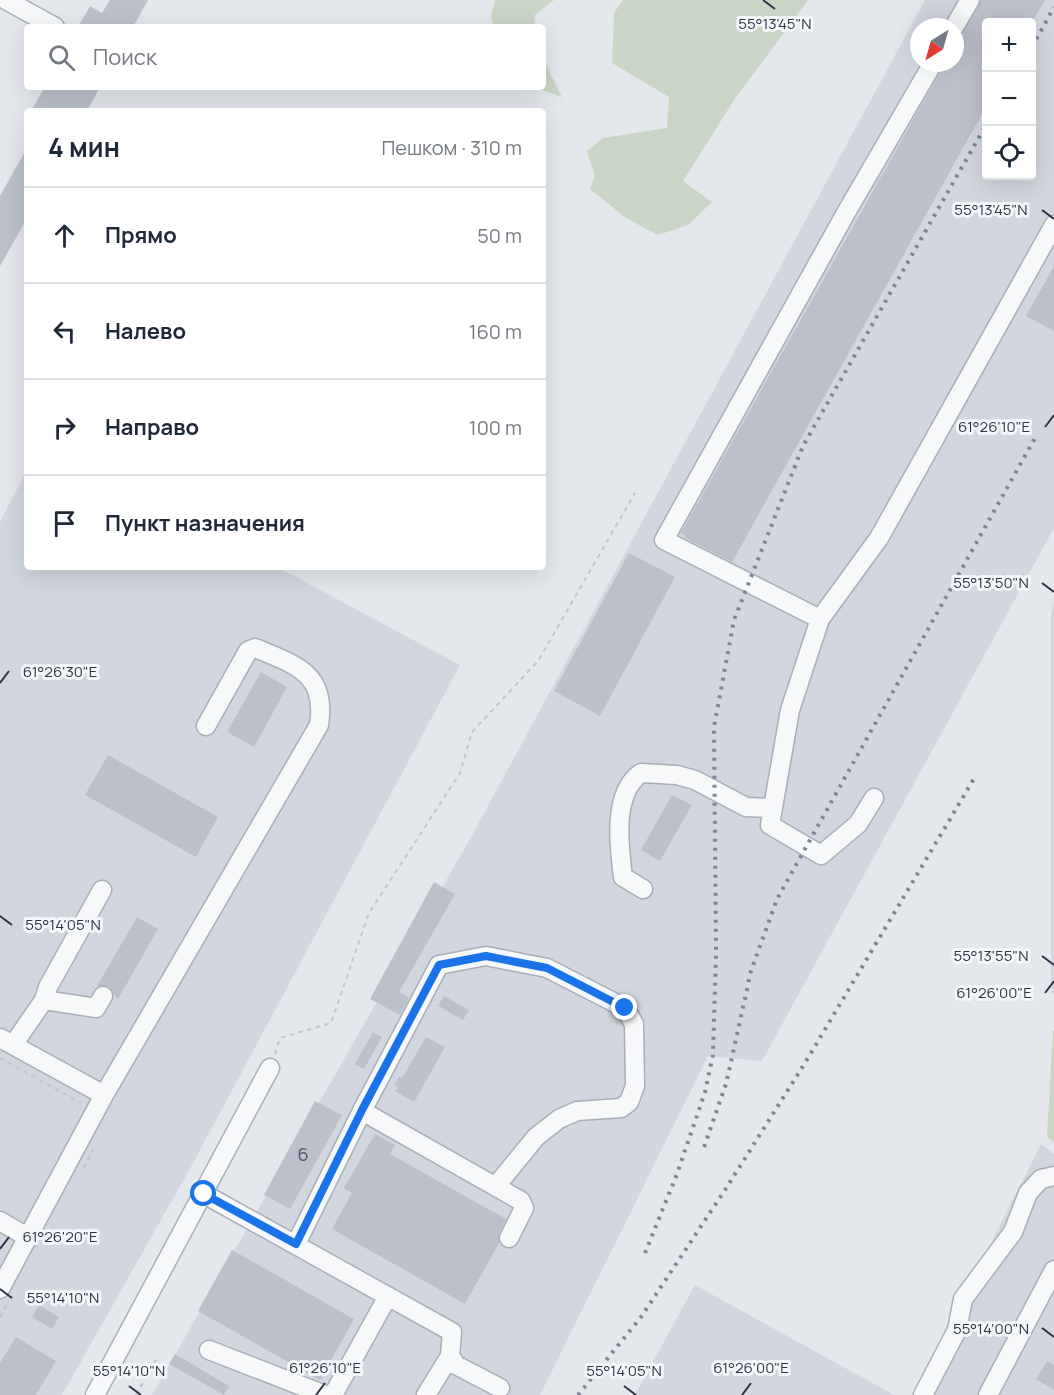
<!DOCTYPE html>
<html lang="ru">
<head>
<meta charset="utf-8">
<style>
  :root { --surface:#fff; --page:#f2f2f3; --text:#1f2937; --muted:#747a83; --line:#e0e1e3 }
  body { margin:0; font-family:Manrope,sans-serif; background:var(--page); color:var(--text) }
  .controls { position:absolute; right:18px; top:18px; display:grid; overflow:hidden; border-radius:6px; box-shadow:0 6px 24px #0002 }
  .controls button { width:54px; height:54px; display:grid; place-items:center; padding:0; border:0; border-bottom:2px solid var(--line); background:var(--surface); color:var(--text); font:30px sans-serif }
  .compass { position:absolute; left:910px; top:18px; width:54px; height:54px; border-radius:50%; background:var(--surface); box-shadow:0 6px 24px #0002; rotate:217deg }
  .stop { position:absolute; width:18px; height:18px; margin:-14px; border:4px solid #1a73e8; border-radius:50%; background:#fff }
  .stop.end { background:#1a73e8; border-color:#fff; box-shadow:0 2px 6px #0008 }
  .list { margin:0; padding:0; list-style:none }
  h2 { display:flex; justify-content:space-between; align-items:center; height:78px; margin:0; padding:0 24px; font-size:26px }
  h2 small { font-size:20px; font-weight:400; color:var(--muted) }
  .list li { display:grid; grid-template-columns:39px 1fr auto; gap:18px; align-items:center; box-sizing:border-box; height:96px; padding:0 24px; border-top:2px solid var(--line) }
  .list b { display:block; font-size:22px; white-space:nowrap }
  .list em { font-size:20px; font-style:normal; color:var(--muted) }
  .icon { flex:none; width:33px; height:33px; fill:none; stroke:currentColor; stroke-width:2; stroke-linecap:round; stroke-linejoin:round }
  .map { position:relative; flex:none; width:1054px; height:1395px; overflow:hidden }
  .search { position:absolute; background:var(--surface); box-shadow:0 6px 24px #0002; left:24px; top:24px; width:522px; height:66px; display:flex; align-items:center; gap:15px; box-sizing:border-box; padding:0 21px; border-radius:6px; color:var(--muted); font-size:22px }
  .panel { position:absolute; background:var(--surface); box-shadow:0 6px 24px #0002; left:24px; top:108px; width:522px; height:462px; border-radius:6px }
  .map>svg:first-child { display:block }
  .built { fill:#d2d6de; fill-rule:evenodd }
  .green { fill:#c9d6c5 }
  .building { fill:#bbc0ca }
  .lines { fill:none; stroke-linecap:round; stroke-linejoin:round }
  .minor-casing { stroke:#a9aeb7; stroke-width:21 }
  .path { stroke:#c2c5cb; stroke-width:2; stroke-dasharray:4.5 4.5; stroke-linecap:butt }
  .minor { stroke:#f7f8fa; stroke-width:18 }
  .rail { stroke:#7d8696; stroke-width:4; stroke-dasharray:3 6; stroke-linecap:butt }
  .route { stroke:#1a73e8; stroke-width:8 }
  .ticks { fill:none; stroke:#2b3445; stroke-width:2 }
  .labels { text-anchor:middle; stroke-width:6; stroke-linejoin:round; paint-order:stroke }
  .number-label { font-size:18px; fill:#4f5766 }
  .ticks-label { font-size:15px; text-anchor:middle; fill:#2b3445; stroke:#f4f6f9; stroke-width:6; stroke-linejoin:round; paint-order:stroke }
</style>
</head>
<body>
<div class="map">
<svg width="1054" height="1395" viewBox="0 0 1054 1395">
  <rect width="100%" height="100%" fill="#e4e7ec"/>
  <!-- built -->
  <path class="built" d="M925,0H1054V528L762,1061L708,1056L540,1395H152L475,830ZM986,22H1032V176H986ZM919,27H955V63H919Z
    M27,470V567H277L460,665L192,1165L62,1395H0V522Z
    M1054,599V994L1051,993V616Z
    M1041,1144L1054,1154V1395H914Z
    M695,1285L894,1395H635Z"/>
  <!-- green -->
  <path class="green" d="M495,0H554L535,15L534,27H494L491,16Z
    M623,0H808L734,100L683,181L712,202L688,225L658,235L626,218L590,189L595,176L587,151L603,138L667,128L669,97L612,63L614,13Z
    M543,58L545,63L562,97L533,87H543Z
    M1053,1030L1054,1031V1142L1047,1137Z"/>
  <!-- building -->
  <path class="building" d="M110,0H148L133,27H78L90,6L102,13Z
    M981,0H1045L1032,22H987V105L732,562L685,538L686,536L681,533L945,63H955V46Z
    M45,87H100L87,111H31Z
    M27,148V218L0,266V196Z
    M1054,266V331L1026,316Z
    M629,553L675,577L600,716L554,691Z
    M261,672L287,687L254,747L227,732Z
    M108,755L218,817L196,857L85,795Z
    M672,795L692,805L660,861L641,850Z
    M434,882L455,894L399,992L409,998L400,1015L370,999Z
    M137,917L158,929L118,999L109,987L97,986Z
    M444,996L469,1010L463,1020L438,1006Z
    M373,1032L382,1037L364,1069L355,1064Z
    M426,1037L445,1047L414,1102L395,1091L398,1087L394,1085L399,1077L402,1078Z
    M315,1101L342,1115L290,1209L264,1195Z
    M375,1134L395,1145L390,1154L506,1219L499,1234V1243L465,1304L332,1229L352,1193L344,1188Z
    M232,1250L354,1319L320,1380L198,1311Z
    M39,1305L59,1317L52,1329L32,1317Z
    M16,1337L56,1361L36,1395H0V1363Z
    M175,1354L229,1386L224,1395L169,1364Z
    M1047,1361L1054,1365V1390L1036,1379Z"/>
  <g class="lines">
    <!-- minor casing -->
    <g class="minor-casing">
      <path id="minor" d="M6,0L55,27
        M954,27L970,0
        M820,619L664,540L847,211L933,63
        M874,798L858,824L821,855L770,825L790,710L820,619L879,538L1054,225
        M643,889L623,877C619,846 612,793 641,773L677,775L695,780L746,807L772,808
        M44,1000L96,1008L103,996
        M0,1038L104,1095
        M13,1045L44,1000L48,987L102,890
        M362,1111L521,1201L524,1208L509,1238
        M204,1194L452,1332L450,1356L456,1365L500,1388
        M0,1221L29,1238
        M296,1244L362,1111L439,965L486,956L547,968L625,1008L634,1024L635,1086L629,1102L621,1108L577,1111L559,1119L536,1137L496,1186
        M0,1289L104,1095L319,725C327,673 296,665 255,648L248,651L206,726
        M209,1350L325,1395
        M95,1395L270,1068
        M333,1395L388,1296
        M426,1395L450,1356
        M923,1395L957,1330L963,1299L1013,1232L1028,1193L1041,1179L1054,1176
        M988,1395L1054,1270"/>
    </g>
    <!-- path -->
    <path class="path" d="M275,1054L280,1038L331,1023L369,913L460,773L472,732L538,661L635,493
      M0,1058L81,1103
      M84,1168L93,1149
      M0,1317L9,1301
      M136,1395L158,1356"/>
    <!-- minor -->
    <use href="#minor" class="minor"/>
    <!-- rail -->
    <path class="rail" d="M1032,47L1054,7
      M704,1147L726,1084L751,971L777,899L1035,438
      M645,1253L677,1174L705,1092L713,1055L716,953L714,727L734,620L803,446L986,125
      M578,1395L641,1317L725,1190L805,1063L975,777"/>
  </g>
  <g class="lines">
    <!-- route -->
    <path class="route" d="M204,1194L296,1244L362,1110L439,965L486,956L547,968L625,1008"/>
  </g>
  <!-- ticks -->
  <path class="ticks" d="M763,0L775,9M1042,210L1054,219M1045,427L1054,415M1042,583L1054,592M0,683L9,671M0,916L12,925M1042,956L1054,965M1045,993L1054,981M0,1249L9,1237M0,1289L12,1298M1042,1328L1054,1337M129,1386L141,1395M624,1386L636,1395M316,1395L325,1383M742,1395L751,1383"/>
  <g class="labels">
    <!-- number labels -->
    <g class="number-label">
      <text x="303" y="1161">6</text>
    </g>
  </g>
  <g class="ticks-label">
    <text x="775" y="29">55°13'45"N</text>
    <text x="991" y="215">55°13'45"N</text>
    <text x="994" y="432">61°26'10"E</text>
    <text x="991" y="588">55°13'50"N</text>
    <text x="60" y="677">61°26'30"E</text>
    <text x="63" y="930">55°14'05"N</text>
    <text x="991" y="961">55°13'55"N</text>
    <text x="994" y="998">61°26'00"E</text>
    <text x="60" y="1242">61°26'20"E</text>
    <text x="63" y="1303">55°14'10"N</text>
    <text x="991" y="1334">55°14'00"N</text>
    <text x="325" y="1373">61°26'10"E</text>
    <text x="751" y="1373">61°26'00"E</text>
    <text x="129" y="1376">55°14'10"N</text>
    <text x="624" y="1376">55°14'05"N</text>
  </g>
</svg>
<div class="controls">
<button>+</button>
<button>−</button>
<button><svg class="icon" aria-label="locate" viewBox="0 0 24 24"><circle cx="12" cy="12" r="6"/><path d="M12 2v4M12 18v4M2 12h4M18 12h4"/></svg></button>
</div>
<svg class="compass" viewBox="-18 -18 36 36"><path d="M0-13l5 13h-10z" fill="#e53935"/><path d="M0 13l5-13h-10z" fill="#747a83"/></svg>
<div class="stop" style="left:204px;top:1194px"></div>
<div class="stop end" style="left:625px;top:1008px"></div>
<div class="search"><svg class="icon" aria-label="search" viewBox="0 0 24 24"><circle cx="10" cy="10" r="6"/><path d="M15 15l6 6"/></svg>Поиск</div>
<section class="panel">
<h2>4 мин<small>Пешком · 310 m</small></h2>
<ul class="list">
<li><svg class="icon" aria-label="ahead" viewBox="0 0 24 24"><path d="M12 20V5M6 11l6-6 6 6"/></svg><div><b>Прямо</b></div><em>50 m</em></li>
<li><svg class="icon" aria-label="left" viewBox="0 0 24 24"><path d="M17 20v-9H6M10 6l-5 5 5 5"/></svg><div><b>Налево</b></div><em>160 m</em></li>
<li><svg class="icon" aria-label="right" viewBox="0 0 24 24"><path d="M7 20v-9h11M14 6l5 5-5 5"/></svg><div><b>Направо</b></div><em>100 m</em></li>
<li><svg class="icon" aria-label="arrive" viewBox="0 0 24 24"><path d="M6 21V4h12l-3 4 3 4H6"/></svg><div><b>Пункт назначения</b></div></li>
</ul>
</section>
</div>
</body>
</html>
